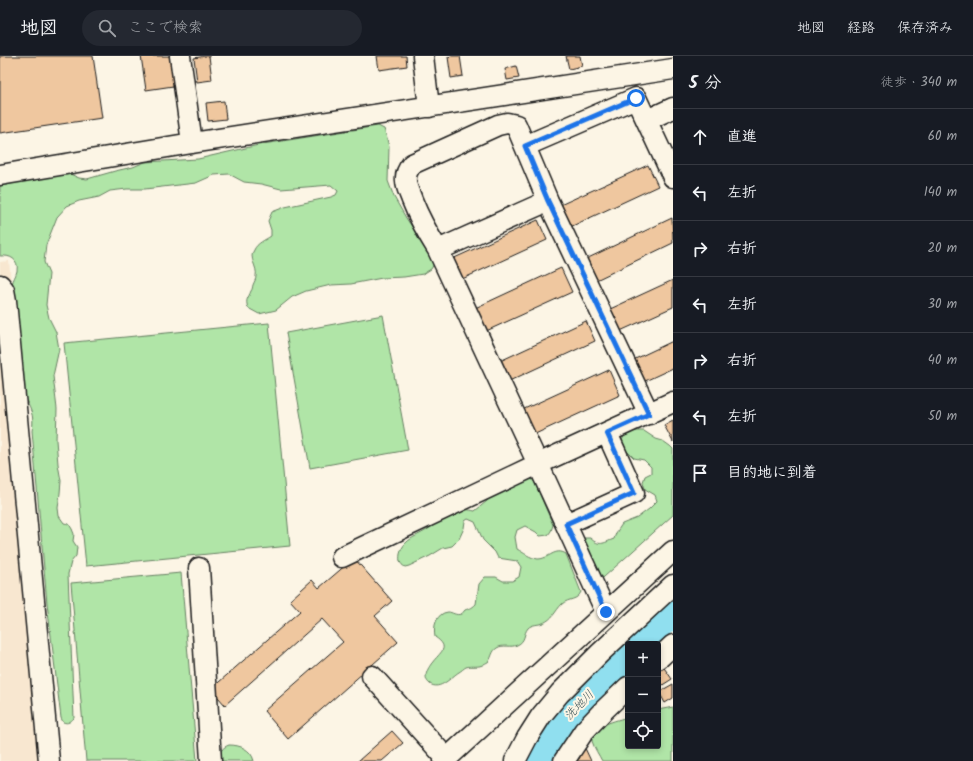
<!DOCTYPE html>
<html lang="ja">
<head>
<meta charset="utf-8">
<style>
  :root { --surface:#171b24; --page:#242831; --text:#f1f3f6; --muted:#9ea1a6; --line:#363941 }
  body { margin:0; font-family:Kalam,"Klee One",sans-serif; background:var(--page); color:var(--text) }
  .controls { position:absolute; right:12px; bottom:12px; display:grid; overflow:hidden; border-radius:4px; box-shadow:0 2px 6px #0003 }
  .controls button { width:36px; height:36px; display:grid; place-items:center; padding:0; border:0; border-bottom:1px solid var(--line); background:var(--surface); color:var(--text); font:20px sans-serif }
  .stop { position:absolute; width:12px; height:12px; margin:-9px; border:3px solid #1a73e8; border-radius:50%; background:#fff }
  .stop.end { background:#1a73e8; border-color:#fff; box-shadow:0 1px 4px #0008 }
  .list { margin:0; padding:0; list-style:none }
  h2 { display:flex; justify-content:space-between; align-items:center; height:52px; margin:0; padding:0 16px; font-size:17px }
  h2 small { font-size:13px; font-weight:400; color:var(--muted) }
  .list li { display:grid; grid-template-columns:26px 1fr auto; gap:12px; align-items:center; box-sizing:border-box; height:56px; padding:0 16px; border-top:1px solid var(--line) }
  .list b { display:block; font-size:15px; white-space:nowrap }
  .list em { font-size:13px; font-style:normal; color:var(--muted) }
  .icon { flex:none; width:22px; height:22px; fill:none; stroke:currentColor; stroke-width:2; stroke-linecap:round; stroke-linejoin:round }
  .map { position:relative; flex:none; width:673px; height:705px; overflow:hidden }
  header { display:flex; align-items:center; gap:24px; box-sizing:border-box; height:56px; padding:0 20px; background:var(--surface); border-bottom:1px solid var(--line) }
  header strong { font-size:19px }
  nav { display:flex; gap:22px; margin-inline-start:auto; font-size:14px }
  .search { width:280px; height:36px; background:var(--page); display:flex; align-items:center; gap:10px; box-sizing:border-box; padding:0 14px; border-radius:22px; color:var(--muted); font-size:15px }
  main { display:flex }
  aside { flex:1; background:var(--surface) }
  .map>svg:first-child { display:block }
  .built { fill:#f8e7d0 }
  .green { fill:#b0e5a7; stroke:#668062 }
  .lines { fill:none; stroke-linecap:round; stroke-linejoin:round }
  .river { stroke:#90dfef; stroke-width:25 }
  .building { fill:#efc79f; stroke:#1c1c1c }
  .minor-casing { stroke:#1c1c1c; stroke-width:23 }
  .minor { stroke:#fcf5e5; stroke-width:20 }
  .route { stroke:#1a73e8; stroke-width:5 }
  .labels { text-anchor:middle; stroke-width:4; stroke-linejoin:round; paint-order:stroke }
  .water-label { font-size:12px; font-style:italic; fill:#3f565b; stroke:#fcf5e5 }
</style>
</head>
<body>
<header>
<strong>地図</strong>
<div class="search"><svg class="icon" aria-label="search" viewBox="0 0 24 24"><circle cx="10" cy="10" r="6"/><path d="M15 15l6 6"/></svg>ここで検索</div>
<nav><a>地図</a><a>経路</a><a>保存済み</a></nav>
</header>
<main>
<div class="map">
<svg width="673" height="705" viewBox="0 0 673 705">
  <rect width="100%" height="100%" fill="#fcf5e5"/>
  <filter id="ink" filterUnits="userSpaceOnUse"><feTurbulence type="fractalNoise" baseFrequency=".025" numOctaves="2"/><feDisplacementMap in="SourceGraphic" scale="8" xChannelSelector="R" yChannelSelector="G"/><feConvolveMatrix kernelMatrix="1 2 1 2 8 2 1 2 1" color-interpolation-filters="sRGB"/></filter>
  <g filter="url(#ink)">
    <!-- built -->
    <path class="built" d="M9,205L56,705H0V206Z"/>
    <!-- green -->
    <path class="green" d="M378,70L384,73L386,79L389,91L388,125L394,141L406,162L433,201L434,208L431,213L423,218L404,221L382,222L351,228L331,229L306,235L292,241L276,254L259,258L248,252C245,243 248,243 251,235C253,232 252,232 253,229C254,226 256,224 256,220C258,211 248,202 254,194C257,187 265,184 271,180V174L268,165L272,156L285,151L331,141L336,139L338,135L331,129L281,133L261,128L244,126L229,118L214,119L196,127L145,133H127L110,135L99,141L79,145L67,150L57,161L46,189L44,206L49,218L46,249L49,262L56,276L59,293L53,320L57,353L56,384L58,408L61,425L60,437L58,452L59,460L64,467L69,468L72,473L74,478L73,485L77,491L76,500L71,506L68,518L74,662C70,666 68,668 63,666L61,662L47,547L32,375C35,358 30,353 23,338L12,228C13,224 16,219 17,215C19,203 10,199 0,200V130L20,126L61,117H68L79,122L87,123L115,115L133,111L145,106L198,103L263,88Z
      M383,259L408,394L310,412L286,277Z
      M269,267L290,490L86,510L64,287Z
      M632,375H644L656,383L663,385L670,390L673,393V459L604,521L599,525L581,484L584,482H590C600,491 603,487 614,483L616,477L622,468L637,462L649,453L657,445L655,439L645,433L643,426L645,420L651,417V411L644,404L634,402L626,394L622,384L625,379Z
      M526,422L532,423L535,427L553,469L551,475L548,479L540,480L536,476L525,470L517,474L515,481L517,493C524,497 530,502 538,503C549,503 555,491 566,498L581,536C577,545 569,542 562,548C555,555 553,563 543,567C538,569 532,568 528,572C523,578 526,585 517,589C511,592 503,588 497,592C492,595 492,601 489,605C488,606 486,607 484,608C479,612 472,609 466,611C464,612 461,615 459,616C451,621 440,635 430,628C422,622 428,612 432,607C440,596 451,592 435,581C433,571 436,557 448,556C452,556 456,560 461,558C462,558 464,555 465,554C470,552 471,553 476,548L479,528L485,521H496L503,525H512L519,521L521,511L517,505L498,502L495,496L483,484L475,466L468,463L465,465L464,472L459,483L452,490L443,492L430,500L409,510L405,511C400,508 399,505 400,498C403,482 420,480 431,471C440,464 445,456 457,454C463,452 469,454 475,455L487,445L491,437Z
      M181,517L197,705H86L71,527Z
      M673,651V705H602C599,699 594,692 592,685C588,670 618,664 628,661V690H658V654Z
      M229,689C240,689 251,693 254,705H218C220,696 221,692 229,689Z"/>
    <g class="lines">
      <!-- river -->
      <path class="river" d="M641,588L673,558
        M539,705L544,694L564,663L628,600"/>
    </g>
    <!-- building -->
    <path class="building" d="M0,0H93L102,62L0,77Z
      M141,0H176L180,29L146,34Z
      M205,0H209L212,24L197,26L194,2Z
      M377,0H406L407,10L379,14Z
      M451,0H460L463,20L451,22L448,1Z
      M566,0H580L582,10L569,13Z
      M516,10L519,22L507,24L505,13Z
      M224,45L226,63L208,65L206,47Z
      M648,109L658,130L568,172L558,150Z
      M672,162L673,187L594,225L584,204Z
      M538,164L547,184L460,224L450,204Z
      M561,212L572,236L484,276L473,253Z
      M673,224V251L618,276L608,254Z
      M586,265L595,285L507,326L498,306Z
      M673,285V312L643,326L633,304Z
      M609,314L620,339L533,379L522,354Z
      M673,364V386L664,369Z
      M354,502L392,545L375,560L398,586L288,683L264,655L343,586L322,563L225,649L211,633L300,555L290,544L312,524L319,532Z
      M662,609L672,623L661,630L658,626V612Z
      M673,628V642L665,647L659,636Z
      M392,675L403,687L382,705H358Z
      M583,688L591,705H576V704L580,702L575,692Z"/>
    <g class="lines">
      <!-- minor casing -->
      <g class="minor-casing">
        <path id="minor" d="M180,0L192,87
          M423,0L429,51
          M647,64L673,52
          M525,90L636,42L673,121
          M0,119L192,87L673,13
          M438,194L548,145
          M0,229L4,234L6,245L49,705
          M566,468L634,437L607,377
          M342,501L538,408L673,346
          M199,512L211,705
          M606,556L538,408L438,194C428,178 419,162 412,144C410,138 406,131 406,125C405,118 408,113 412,108L498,69L507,67L516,69L548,145L649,358
          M658,603L673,589
          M372,620L447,703
          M444,705L673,495
          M515,705L527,682L541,660L560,637L600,597L673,529
          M564,705L584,675L603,655L628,631"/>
      </g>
      <!-- minor -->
      <use href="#minor" class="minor"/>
    </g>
  </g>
  <g class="lines" filter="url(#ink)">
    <!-- route -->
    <path class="route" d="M606,556L566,468L634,437L607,377L649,358L548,145L525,90L636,42"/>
  </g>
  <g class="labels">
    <!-- water labels -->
    <g class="water-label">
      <text transform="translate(579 649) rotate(-46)" y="4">洗地川</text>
    </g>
  </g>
</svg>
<div class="controls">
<button>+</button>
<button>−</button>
<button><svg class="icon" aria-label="locate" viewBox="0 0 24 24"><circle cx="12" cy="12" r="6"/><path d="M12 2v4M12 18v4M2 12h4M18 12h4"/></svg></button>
</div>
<div class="stop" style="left:636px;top:42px"></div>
<div class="stop end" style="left:606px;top:556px"></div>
</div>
<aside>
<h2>5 分<small>徒歩 · 340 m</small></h2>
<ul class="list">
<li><svg class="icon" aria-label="ahead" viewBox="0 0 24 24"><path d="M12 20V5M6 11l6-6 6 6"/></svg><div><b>直進</b></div><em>60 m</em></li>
<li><svg class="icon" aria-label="left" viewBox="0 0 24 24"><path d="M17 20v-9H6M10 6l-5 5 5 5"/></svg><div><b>左折</b></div><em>140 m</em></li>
<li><svg class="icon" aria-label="right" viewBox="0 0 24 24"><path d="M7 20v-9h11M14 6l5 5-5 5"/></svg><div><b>右折</b></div><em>20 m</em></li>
<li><svg class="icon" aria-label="left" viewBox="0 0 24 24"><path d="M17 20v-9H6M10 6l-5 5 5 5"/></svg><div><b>左折</b></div><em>30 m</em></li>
<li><svg class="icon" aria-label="right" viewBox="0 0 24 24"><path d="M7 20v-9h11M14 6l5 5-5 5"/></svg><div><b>右折</b></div><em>40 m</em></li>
<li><svg class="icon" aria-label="left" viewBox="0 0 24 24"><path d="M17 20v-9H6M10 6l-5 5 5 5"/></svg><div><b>左折</b></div><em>50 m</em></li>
<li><svg class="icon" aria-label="arrive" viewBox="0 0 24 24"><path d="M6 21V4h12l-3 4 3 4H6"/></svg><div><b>目的地に到着</b></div></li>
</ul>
</aside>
</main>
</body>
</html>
